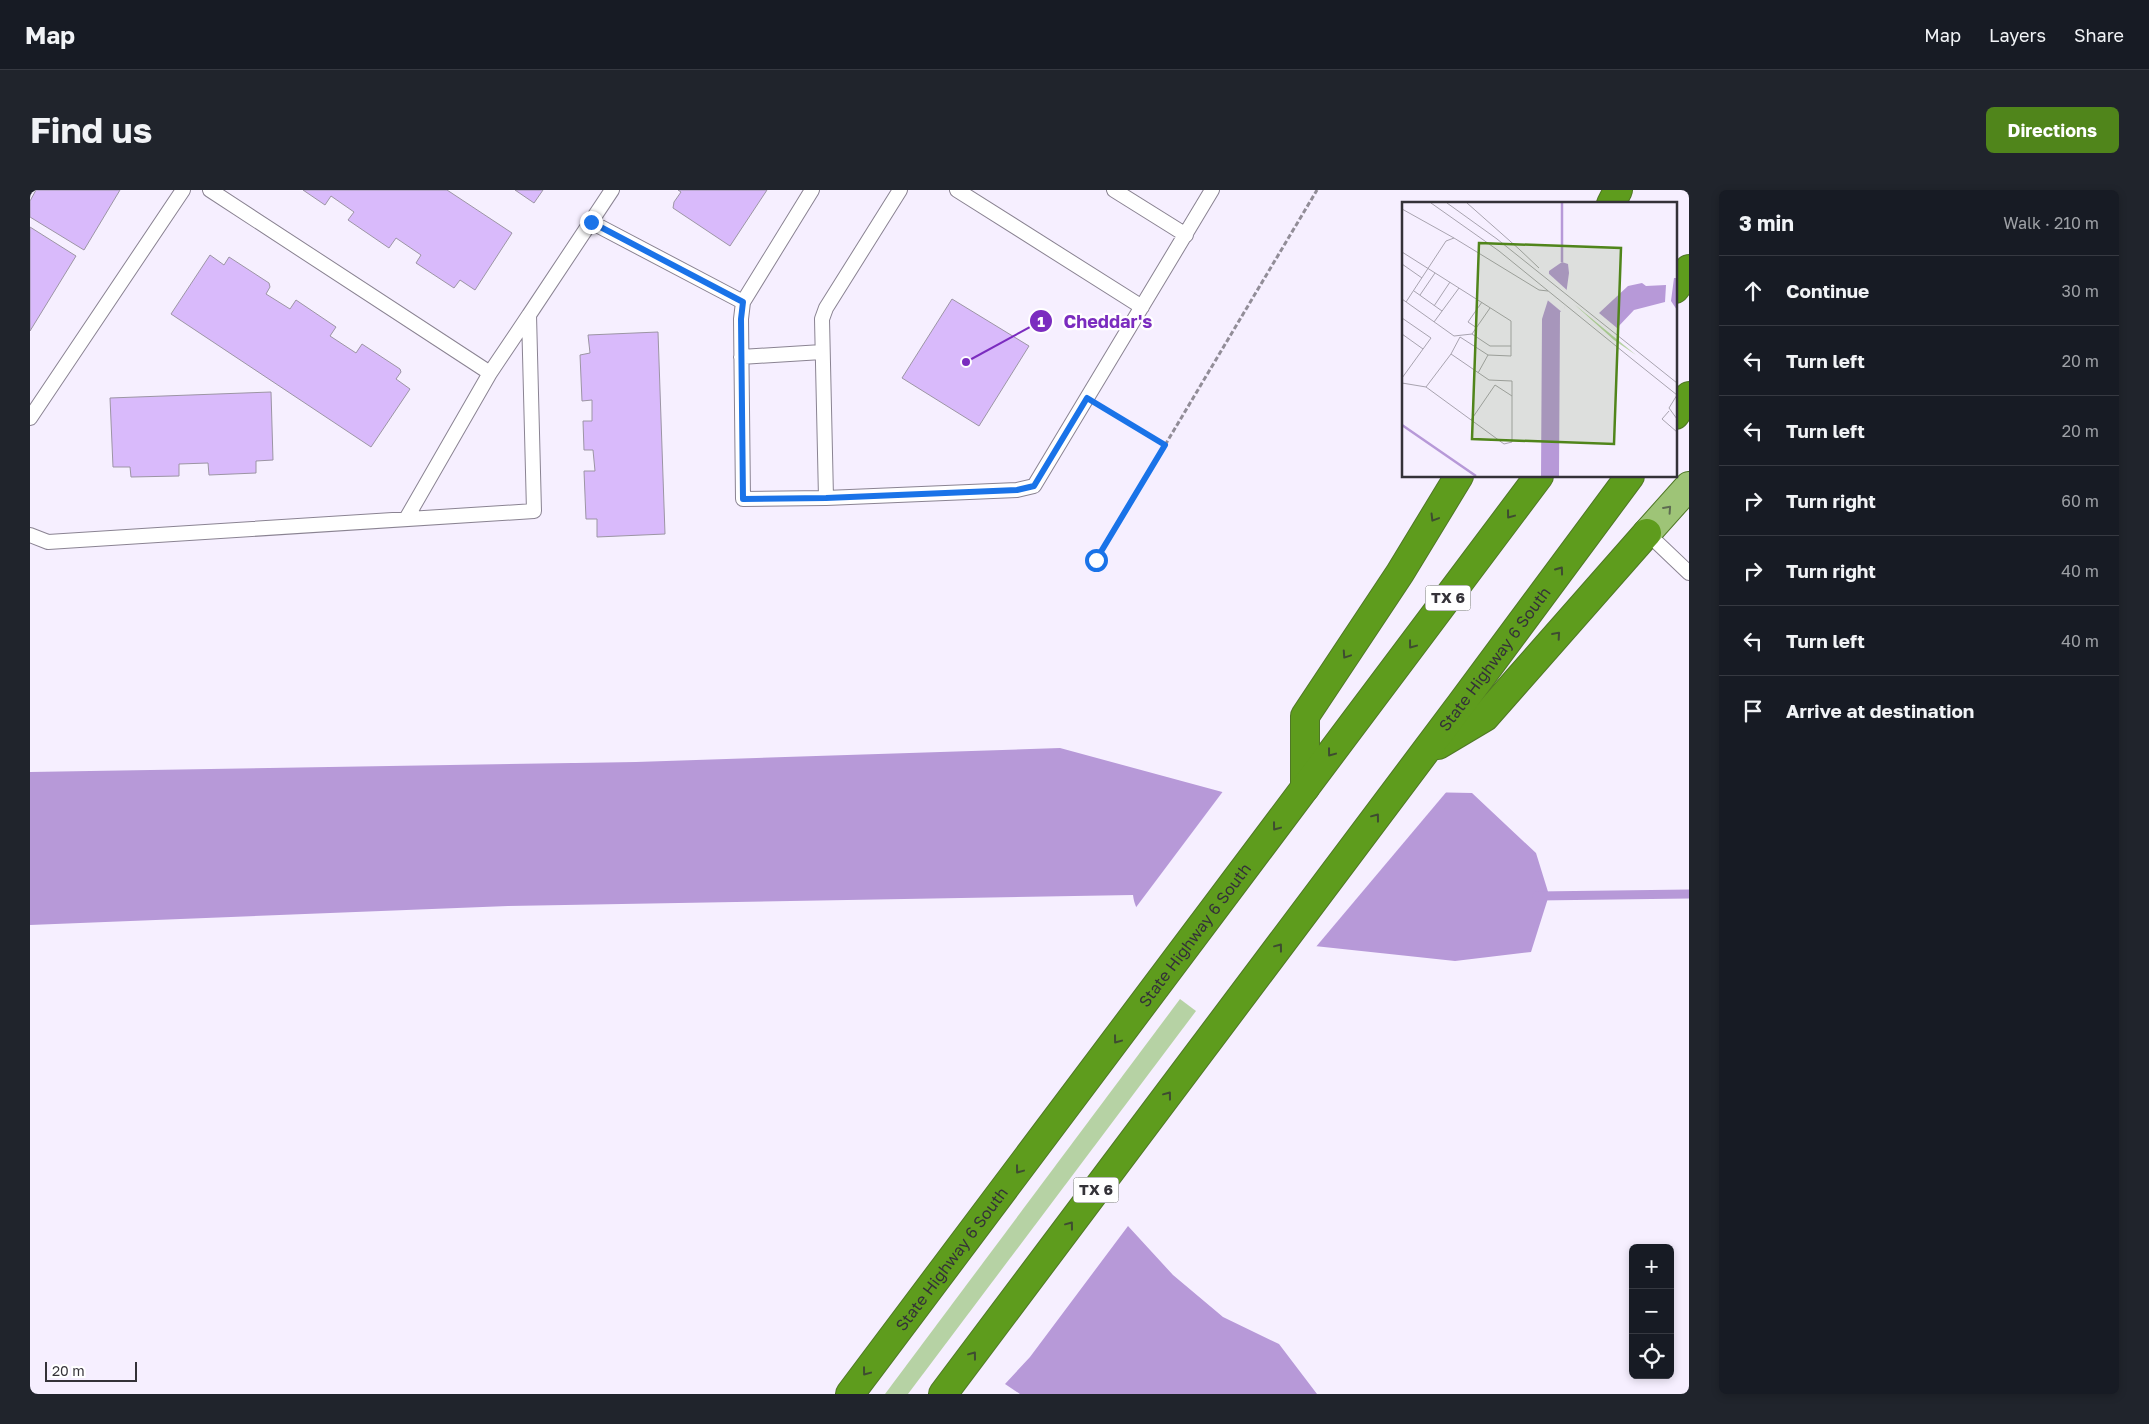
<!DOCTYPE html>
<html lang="en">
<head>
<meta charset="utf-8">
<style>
  :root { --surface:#171b24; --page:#20242c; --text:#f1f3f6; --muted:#9ea1a6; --line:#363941; --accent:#50851b }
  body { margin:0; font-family:"Golos Text",sans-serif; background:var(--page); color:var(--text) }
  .controls { position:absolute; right:15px; bottom:15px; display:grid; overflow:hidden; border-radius:8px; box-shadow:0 2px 8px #0003 }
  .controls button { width:45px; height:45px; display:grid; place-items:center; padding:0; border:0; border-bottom:1px solid var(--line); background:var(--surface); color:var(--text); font:25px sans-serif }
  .scale { position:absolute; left:15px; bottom:12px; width:92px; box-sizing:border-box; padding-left:5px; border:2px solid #343238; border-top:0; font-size:14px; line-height:18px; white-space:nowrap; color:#343238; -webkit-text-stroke:4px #fff; paint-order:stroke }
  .stop { position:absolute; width:15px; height:15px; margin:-11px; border:4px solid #1a73e8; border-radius:50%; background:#fff }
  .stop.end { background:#1a73e8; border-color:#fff; box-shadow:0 1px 5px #0008 }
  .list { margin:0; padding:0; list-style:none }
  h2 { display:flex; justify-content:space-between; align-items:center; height:65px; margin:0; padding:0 20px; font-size:21px }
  h2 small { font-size:16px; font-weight:400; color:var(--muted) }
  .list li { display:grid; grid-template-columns:32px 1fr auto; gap:15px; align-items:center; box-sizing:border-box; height:70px; padding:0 20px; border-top:1px solid var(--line) }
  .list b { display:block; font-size:19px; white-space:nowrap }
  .list em { font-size:16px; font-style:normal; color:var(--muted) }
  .icon { flex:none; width:28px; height:28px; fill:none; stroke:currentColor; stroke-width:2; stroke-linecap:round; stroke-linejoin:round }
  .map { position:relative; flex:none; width:1659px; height:1204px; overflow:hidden; border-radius:8px }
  header { display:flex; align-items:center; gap:30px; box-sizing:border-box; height:70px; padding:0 25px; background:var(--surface); border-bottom:1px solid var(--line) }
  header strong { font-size:24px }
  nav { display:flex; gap:28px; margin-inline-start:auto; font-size:18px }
  .intro { display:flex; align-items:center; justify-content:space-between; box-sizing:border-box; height:120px; padding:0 30px }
  h1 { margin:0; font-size:35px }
  .button { padding:12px 22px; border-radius:8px; background:var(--accent); color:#fff; font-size:18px; font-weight:700 }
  main { display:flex; gap:30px; padding:0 30px }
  aside { flex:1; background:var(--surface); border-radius:8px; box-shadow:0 2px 8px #0003 }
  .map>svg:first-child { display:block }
  .green { fill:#b6d2a4 }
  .water { fill:#b799d8 }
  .pier { fill:#f6efff }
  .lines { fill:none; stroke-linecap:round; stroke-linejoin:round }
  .stream { stroke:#b799d8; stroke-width:9 }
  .building { fill:#d9bafb; stroke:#9c95a4 }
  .lane-casing { stroke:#8a8392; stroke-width:16 }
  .primary-casing { stroke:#4f7726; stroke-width:30 }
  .highway-casing { stroke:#4f7726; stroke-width:30 }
  .path { stroke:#928d98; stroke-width:3; stroke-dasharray:5 2.5; stroke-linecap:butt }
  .lane { stroke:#fff; stroke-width:14 }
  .primary { stroke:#9ec477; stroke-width:28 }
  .highway { stroke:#5e9c1d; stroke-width:28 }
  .oneway { stroke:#5e6c51 }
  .oneway2 { stroke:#3e4c31 }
  .route { stroke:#1a73e8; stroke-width:6 }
  .labels { text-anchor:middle; stroke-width:4.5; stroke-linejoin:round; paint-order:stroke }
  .shield { fill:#fff; stroke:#717074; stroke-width:1 }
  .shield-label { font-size:15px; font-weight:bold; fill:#343238 }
  .street-label { font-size:16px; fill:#343238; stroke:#fff }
  .inset-river { fill:none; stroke:#b799d8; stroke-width:2.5 }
  .inset-road { fill:none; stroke:#a8a3af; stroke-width:1 }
  .view { fill:#50851b; fill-opacity:0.15; stroke:#50851b; stroke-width:2.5 }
  .inset-edge { fill:none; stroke:#343238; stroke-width:2.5 }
  .leader { fill:none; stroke:#7b2cbf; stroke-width:2 }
  .callout-dot { fill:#7b2cbf; stroke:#fff; stroke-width:2 }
  .mark-label { font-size:15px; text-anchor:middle; font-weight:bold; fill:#fff }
  .callout-label { font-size:18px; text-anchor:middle; font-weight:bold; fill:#7b2cbf; stroke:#fff; stroke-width:4.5; stroke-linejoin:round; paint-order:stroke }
</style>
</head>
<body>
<header>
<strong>Map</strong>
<nav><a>Map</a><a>Layers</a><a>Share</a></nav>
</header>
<div class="intro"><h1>Find us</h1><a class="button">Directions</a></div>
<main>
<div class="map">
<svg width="1659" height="1204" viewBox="0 0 1659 1204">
  <rect width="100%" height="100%" fill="#f6efff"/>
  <!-- green -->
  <path class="green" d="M1150,809L1166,821L878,1204H855Z"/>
  <!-- water -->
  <path class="water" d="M1030,558L1196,603L1243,599L1442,603L1506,663L1519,705L1501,762L1425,771L1127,739C1114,729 1105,722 1103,705L478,716L0,735V582L606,572Z
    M1098,1036L1143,1085L1193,1127L1249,1154L1287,1204H990L975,1194L1000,1167Z"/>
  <!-- pier -->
  <path class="pier" d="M1243,596L1418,600L1285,758L1126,741L1110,730L1104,720L1194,600Z"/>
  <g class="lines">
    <!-- stream -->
    <path class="stream" d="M1507,706L1659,704"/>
  </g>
  <!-- building -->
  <path class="building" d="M6,0H90L54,60L0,27V11Z
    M273,0H417L482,43L445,100L430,90L424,98L386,73L391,65L366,48L359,58L318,30L324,22L301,6L295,15Z
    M485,0H513L504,13Z
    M648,0H737L700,56L643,18L644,12L651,2Z
    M0,37L46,66L0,141Z
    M180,65L194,75L199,67L239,93L240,97L236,104L260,119L266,110L306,137L300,146L326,163L332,154L370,179L371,182L366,189L380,199L341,257L141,124Z
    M922,109L999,156L949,236L872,188Z
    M628,142L635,344L567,347V329H556L554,281H565L563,260H554L553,231H562V210L552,211L550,165L560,163L558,145Z
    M241,202L243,270L226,271V283L179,285L178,273L149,274V286L101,287L100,277H83L80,208Z"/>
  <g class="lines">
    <!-- lane casing -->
    <g class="lane-casing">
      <path id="lane" d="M180,0L460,183L376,329
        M782,0L713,112L711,129L713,309L796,308
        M870,0L796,118L792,129L796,308L987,300L1004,296L1182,0
        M927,0L1112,117
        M1084,0L1156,45
        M561,32L713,112
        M711,167L792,162
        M460,183L499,125
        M0,228L153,0
        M1617,343L1659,383
        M0,345L18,352L504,321L499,125L582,0"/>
    </g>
    <!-- primary casing -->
    <g class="primary-casing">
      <path id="primary" d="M1617,343L1659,296"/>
    </g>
    <!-- highway casing -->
    <g class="highway-casing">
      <g id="highway">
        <path d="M1581,14L1588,0"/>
        <path d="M1645,99L1659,79"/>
        <path d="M1645,225L1659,206"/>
        <path d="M1408,555L1455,527L1617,343"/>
        <path d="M1275,598V526L1370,383L1429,286"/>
        <path id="s1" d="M820,1204L1509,286"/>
        <path id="s2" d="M913,1204L1431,514L1600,286"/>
      </g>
    </g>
    <!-- path -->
    <path class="path" d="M1077,220L1135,255
      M1066,371L1287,0"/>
    <!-- lane -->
    <use href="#lane" class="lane"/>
    <!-- primary -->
    <use href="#primary" class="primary"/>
    <!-- highway -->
    <use href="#highway" class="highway"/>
  </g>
  <!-- one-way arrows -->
  <defs><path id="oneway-chevron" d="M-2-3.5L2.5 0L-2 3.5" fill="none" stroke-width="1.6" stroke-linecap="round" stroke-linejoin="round" transform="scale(1.25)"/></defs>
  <use class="oneway" href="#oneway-chevron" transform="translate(1638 319) rotate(-48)"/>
  <g class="oneway2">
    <use href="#oneway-chevron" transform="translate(1480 325) rotate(127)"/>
    <use href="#oneway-chevron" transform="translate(1404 328) rotate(121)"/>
    <use href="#oneway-chevron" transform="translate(1530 380) rotate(-54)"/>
    <use href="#oneway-chevron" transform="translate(1527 445) rotate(-49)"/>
    <use href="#oneway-chevron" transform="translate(1382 455) rotate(127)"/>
    <use href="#oneway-chevron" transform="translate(1316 465) rotate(124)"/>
    <use href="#oneway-chevron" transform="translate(1301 563) rotate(127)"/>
    <use href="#oneway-chevron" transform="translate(1346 627) rotate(-53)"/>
    <use href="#oneway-chevron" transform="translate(1246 637) rotate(127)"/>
    <use href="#oneway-chevron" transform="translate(1249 757) rotate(-53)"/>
    <use href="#oneway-chevron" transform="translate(1087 850) rotate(127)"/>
    <use href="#oneway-chevron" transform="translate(1138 905) rotate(-53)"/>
    <use href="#oneway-chevron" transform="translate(989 980) rotate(127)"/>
    <use href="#oneway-chevron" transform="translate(1040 1035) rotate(-53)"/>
    <use href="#oneway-chevron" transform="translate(943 1165) rotate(-53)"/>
    <use href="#oneway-chevron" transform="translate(836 1182) rotate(127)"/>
  </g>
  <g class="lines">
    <!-- route -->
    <path class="route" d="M561,32L713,112L711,129L713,309L796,308L987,300L1004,296L1057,208L1135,255L1066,370"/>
  </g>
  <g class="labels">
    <!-- shield labels -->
    <g class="shield">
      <rect x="1395.5" y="395.5" width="45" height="25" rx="4"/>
      <rect x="1043.5" y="987.5" width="45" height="25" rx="4"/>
    </g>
    <g class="shield-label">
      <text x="1418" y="413">TX 6</text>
      <text x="1066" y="1005">TX 6</text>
    </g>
    <!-- street labels -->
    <g class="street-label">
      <text dy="6" stroke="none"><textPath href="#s2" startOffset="919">State Highway 6 South</textPath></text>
      <text dy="6" stroke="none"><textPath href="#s1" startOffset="574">State Highway 6 South</textPath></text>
      <text dy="6" stroke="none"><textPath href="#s1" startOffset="169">State Highway 6 South</textPath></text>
    </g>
  </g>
  <!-- overview -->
  <g transform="translate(1372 12)">
    <rect width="275" height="275" fill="#f6efff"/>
    <path d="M172,102L234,153L212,138Z" fill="#b6d2a4"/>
    <path d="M160,60L166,62L167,71L162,107L158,110L157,274H139L140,117L146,98L147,69ZM272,76H275V108L269,99ZM240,81L244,84L264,83L263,100L232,108L215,126L197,111L226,84Z" fill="#b799d8"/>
    <path d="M145,70L167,90L161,111L143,96Z" fill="#f6efff"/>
    <path class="inset-river" d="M160,60V1M0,223L74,274"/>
    <path class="inset-road" d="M29,1L97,49L230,157M45,1L95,37L275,181M65,1L117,47M0,7L52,36M52,36L137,88L146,89M117,47L137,66M0,50L109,119V144H88L70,132M0,62L20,76M12,89L40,109M18,93L33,71M0,97L52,134L70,132L88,106M4,100L44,39L52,36M32,104L48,80M0,116L29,136L0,176M32,120L57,86M75,126L66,120L80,100M0,132L21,147M58,135L86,153L109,154V144M49,152L58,135M230,157L275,193M76,171L86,153M0,181L24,185L102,242L110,240V179L87,178L49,152L24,185M275,193L267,206L275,217M267,209L260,217L275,230M69,218L93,183L110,194"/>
    <path class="view" d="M77,41L219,46L212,242L70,237Z"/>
    <rect width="275" height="275" class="inset-edge"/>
  </g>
  <!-- callouts -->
  <path class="leader" d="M936 172L1011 131"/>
  <g class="callout-dot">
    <circle cx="936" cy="172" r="5"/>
    <circle cx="1011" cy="131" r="12"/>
  </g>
  <g class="mark-label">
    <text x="1011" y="137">1</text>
  </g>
  <g class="callout-label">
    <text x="1078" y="138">Cheddar's</text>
  </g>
</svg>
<div class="controls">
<button>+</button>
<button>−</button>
<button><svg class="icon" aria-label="locate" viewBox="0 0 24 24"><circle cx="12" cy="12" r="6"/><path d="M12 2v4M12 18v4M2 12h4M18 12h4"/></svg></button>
</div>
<div class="scale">20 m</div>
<div class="stop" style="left:1066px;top:370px"></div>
<div class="stop end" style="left:561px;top:32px"></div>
</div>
<aside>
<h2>3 min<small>Walk · 210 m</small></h2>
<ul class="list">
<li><svg class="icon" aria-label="ahead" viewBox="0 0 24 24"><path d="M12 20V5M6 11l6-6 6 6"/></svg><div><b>Continue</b></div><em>30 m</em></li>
<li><svg class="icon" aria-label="left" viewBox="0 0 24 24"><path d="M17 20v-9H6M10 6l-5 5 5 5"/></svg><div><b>Turn left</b></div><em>20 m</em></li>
<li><svg class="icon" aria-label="left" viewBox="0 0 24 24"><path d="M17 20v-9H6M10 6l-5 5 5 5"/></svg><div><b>Turn left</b></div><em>20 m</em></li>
<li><svg class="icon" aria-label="right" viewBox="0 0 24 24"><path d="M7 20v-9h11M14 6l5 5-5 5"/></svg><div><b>Turn right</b></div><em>60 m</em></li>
<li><svg class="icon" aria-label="right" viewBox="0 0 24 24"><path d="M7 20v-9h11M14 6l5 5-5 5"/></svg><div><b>Turn right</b></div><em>40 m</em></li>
<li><svg class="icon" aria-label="left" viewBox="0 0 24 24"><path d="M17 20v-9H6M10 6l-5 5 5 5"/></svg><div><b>Turn left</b></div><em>40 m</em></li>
<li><svg class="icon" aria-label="arrive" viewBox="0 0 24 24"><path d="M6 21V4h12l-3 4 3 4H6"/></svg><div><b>Arrive at destination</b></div></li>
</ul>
</aside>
</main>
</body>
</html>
